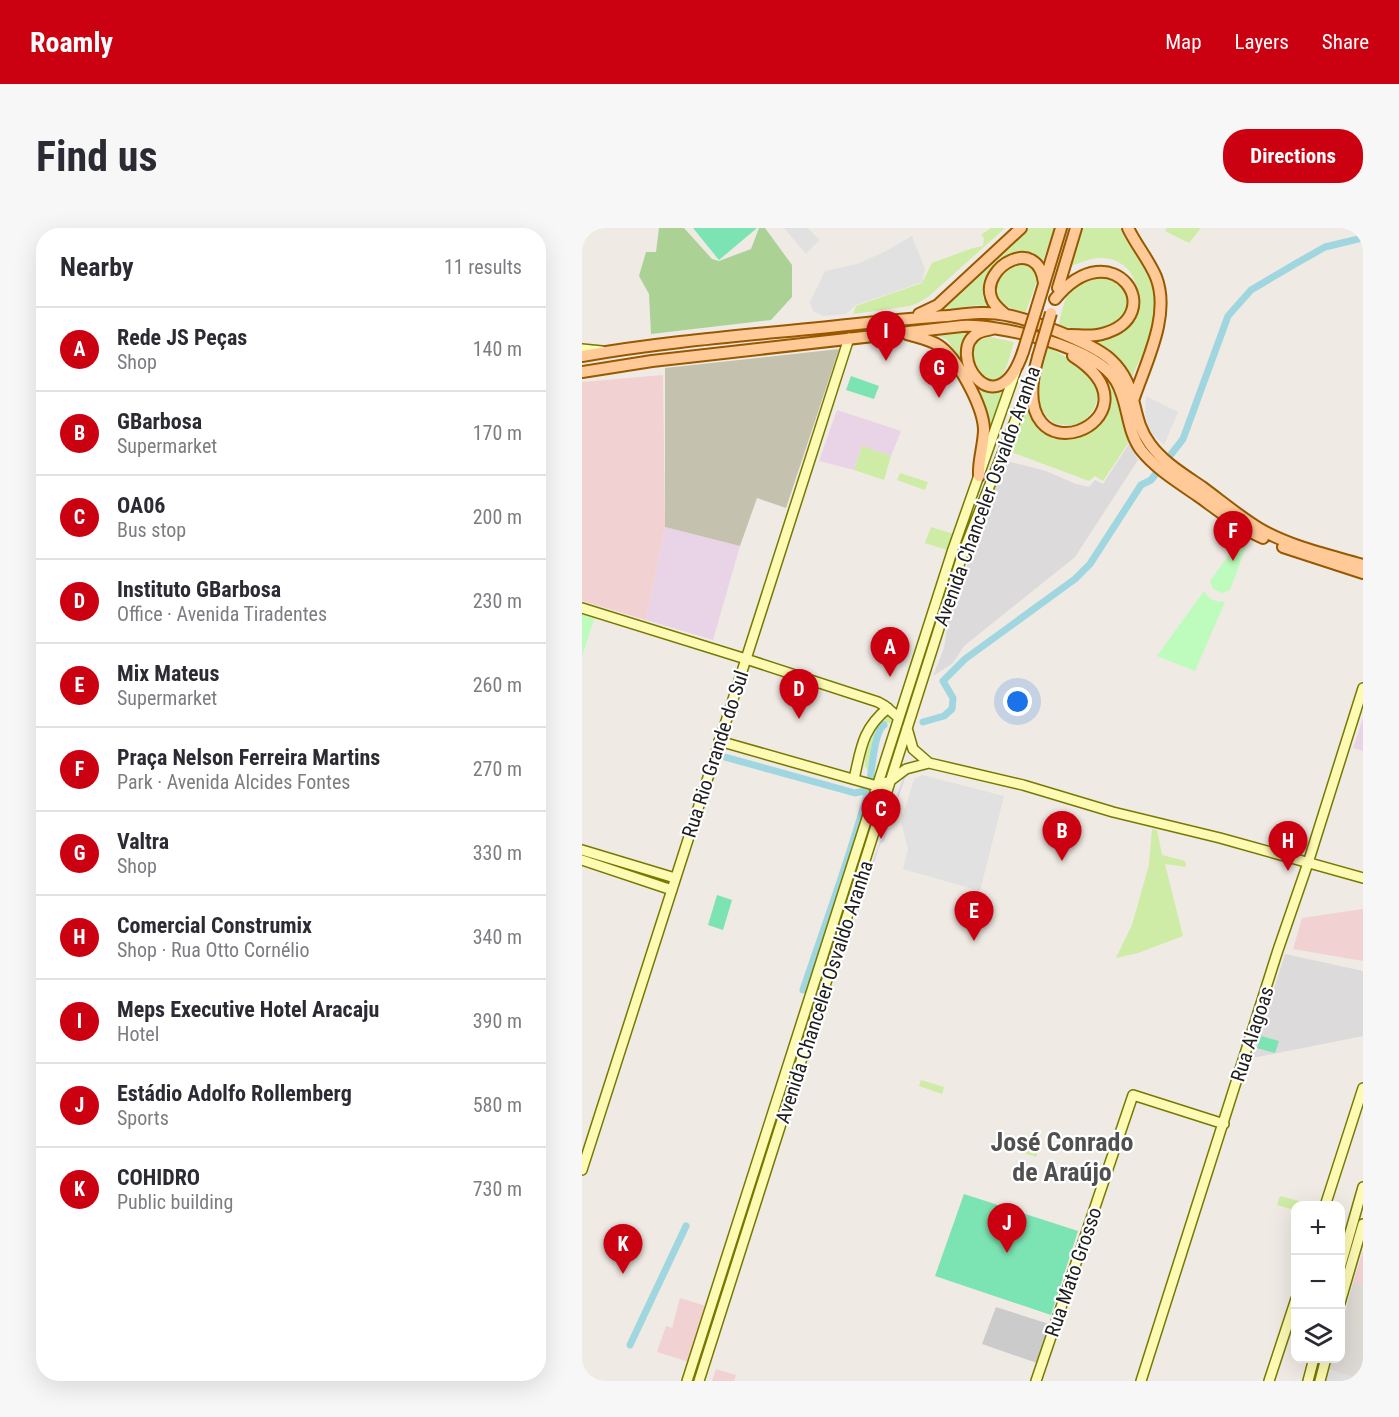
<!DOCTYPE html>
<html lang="en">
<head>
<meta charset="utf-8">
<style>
  :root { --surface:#fff; --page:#f7f7f7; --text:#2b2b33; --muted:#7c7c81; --line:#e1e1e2; --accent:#cb0011 }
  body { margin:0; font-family:"Roboto Condensed",sans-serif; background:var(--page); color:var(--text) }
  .controls { position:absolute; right:18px; bottom:18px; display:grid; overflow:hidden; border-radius:12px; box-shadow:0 6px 24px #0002 }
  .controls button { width:54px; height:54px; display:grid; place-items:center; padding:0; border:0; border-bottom:2px solid var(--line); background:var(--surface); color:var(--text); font:30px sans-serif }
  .you { position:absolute; left:436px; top:474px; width:21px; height:21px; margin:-15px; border:4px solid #fff; border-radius:50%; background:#1a73e8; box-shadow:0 0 0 9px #1a73e833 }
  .badge { display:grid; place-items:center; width:39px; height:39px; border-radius:50%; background:var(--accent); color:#fff; font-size:20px; font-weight:700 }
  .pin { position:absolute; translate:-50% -50px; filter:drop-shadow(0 2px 3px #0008) }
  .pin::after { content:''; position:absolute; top:32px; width:21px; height:18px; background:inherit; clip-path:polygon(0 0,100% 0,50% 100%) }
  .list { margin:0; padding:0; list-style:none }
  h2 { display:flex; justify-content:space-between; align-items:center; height:78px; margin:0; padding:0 24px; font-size:26px }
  h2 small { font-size:20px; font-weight:400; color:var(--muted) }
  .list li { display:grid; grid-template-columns:39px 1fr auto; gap:18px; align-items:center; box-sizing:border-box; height:84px; padding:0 24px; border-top:2px solid var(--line) }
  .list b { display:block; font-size:22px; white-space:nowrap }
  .list p { margin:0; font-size:20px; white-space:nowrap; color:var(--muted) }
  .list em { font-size:20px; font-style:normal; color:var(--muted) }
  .icon { flex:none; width:33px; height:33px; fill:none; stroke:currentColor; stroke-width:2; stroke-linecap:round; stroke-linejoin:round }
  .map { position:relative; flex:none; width:781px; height:1153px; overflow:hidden; border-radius:24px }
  header { display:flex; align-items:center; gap:36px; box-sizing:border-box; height:84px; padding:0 30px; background:var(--accent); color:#fff }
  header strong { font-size:28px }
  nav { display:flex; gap:33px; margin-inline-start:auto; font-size:21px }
  .intro { display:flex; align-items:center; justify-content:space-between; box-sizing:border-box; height:144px; padding:0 36px }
  h1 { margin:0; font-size:42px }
  .button { padding:15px 27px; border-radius:24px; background:var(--accent); color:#fff; font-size:21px; font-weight:700 }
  main { display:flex; gap:36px; padding:0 36px }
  aside { flex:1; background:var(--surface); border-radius:24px; box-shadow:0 6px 24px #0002 }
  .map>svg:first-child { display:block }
  .residential { fill:#dcdada }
  .commercial { fill:#f1d1d2 }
  .industrial { fill:#e9d4e7 }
  .religious { fill:#cbcbcb }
  .airport { fill:#dddad4 }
  .construction { fill:#c4c2ae }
  .grass { fill:#ceeca5 }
  .forest { fill:#acd195 }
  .park { fill:#bdfcbd }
  .pitch { fill:#7ce3b2 }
  .parking { fill:#e1e1e1 }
  .plaza { fill:#d7d8e5 }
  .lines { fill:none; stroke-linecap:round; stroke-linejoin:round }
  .canal { stroke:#a0d6df; stroke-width:7 }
  .secondary-casing { stroke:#767900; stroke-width:12 }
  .primary-casing { stroke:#975800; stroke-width:14 }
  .secondary { stroke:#fdfab3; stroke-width:9 }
  .primary { stroke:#ffca98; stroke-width:10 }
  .primary-bridge-casing { stroke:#975800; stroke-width:14; stroke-linecap:butt }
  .primary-bridge { stroke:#ffca98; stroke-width:10 }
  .labels { text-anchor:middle; stroke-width:4.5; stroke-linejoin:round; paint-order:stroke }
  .street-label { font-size:20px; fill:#1d1d1d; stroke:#fff }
  .district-label { font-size:26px; font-weight:bold; fill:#505050; stroke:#fff }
</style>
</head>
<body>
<header>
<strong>Roamly</strong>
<nav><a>Map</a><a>Layers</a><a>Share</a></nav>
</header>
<div class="intro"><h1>Find us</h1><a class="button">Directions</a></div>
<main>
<aside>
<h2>Nearby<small>11 results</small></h2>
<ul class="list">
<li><span class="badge">A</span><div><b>Rede JS Peças</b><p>Shop</p></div><em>140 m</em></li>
<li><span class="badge">B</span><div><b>GBarbosa</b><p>Supermarket</p></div><em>170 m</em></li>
<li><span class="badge">C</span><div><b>OA06</b><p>Bus stop</p></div><em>200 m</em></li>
<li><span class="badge">D</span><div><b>Instituto GBarbosa</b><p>Office · Avenida Tiradentes</p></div><em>230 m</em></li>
<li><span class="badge">E</span><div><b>Mix Mateus</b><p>Supermarket</p></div><em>260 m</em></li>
<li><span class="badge">F</span><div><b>Praça Nelson Ferreira Martins</b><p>Park · Avenida Alcides Fontes</p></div><em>270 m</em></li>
<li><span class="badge">G</span><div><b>Valtra</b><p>Shop</p></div><em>330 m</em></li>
<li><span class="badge">H</span><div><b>Comercial Construmix</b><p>Shop · Rua Otto Cornélio</p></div><em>340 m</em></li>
<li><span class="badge">I</span><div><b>Meps Executive Hotel Aracaju</b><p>Hotel</p></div><em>390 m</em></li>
<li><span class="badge">J</span><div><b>Estádio Adolfo Rollemberg</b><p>Sports</p></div><em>580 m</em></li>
<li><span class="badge">K</span><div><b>COHIDRO</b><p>Public building</p></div><em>730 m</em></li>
</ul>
</aside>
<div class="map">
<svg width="781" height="1153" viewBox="0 0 781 1153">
  <rect width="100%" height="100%" fill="#efeae3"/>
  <!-- residential -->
  <path class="residential" d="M547,216L556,232L493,329L382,418L371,435L351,448L362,420L366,394L421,232L464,243L494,256L507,259L513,252L521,256Z
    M703,726L781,743V808L670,830Z"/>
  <!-- commercial -->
  <path class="commercial" d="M81,147L83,299L64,392L0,373V154Z
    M781,681V733L711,721L720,690Z
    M781,1022V1057L771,1055Z
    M98,1070L124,1078L107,1134L75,1124L84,1098L90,1100Z
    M134,1141L154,1147L152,1153H130Z"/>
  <!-- industrial -->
  <path class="industrial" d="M255,182L319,203L309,228L280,218L272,242L237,233Z
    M83,299L158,318L131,412L64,392Z
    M781,490V523L771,520Z"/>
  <!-- religious -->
  <path class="religious" d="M414,1079L467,1096L455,1135L400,1116Z"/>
  <!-- airport -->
  <path class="airport" d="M771,1055L781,1057V1153H743L749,1131L758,1130L759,1098Z"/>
  <!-- construction -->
  <path class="construction" d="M257,121L204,280L175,270L158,318L83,299V140Z"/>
  <!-- grass -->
  <path class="grass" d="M409,0H423L346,69L336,75L328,78L271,86L274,78L340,55L350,35L391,20L401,18L402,10L399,7Z
    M447,0H472L461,33C444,18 431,21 415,36C411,40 405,45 403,50C400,56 401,64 401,70L410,81L396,77L353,83Z
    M500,0H538C549,20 566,40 573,61C582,90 561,123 550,149L533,127L513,114C525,110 537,107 547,98C553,93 554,84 555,76C558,51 544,28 516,30C506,31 498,35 489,38Z
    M585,0H619L607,15L583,3Z
    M443,32L457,47L443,86L416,74C405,50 424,41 443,32Z
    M526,37C532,39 539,41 543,46C558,62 545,90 528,98C511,105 494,101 476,98C485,68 487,37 526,37Z
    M392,99C382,110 383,120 382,134L364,111L344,104Z
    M408,109L432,114C428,125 424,155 408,154C404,154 398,151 394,150L389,124L395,113Z
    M466,119C482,128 501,137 512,152C522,166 511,190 496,196C488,198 480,197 472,195C444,172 457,149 466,119Z
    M514,137L531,157L547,214L521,253L513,248L507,253L427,223L445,170C451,195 457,197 479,208L524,179C527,162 524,149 511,138Z
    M388,148L422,159L407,205L400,171Z
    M280,218L309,228L302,252L272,242Z
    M318,245L346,254L343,262L315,252Z
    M349,299L372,306L368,323L343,315Z
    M301,483L312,488L310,494C305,495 299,496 296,500C287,511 291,532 289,545L283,539C282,519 291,500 301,483Z
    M570,601L575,602L580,627L603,633L604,639L583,636L601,708L556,725L534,730L550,697L567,637Z
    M339,852L362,859L360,866L337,858Z
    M432,915L456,923L454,929L430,921Z
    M698,968L732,977L714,978L713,982L695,977Z"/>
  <!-- forest -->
  <path class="forest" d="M77,0H102L130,31L137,33L169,21L177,0H183L210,37V69L189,92L69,106L67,66L57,48L64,24H74Z"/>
  <!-- park -->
  <path class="park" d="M660,309L666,313L648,362L640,365L631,361L628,353Z
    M622,363C627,371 632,374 643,374L613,443L575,428Z
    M0,384L13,388L0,429Z"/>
  <!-- pitch -->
  <path class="pitch" d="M111,0H175L137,32Z
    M269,148L297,158L292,171L264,162Z
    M135,667L150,672L141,702L126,697Z
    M679,808L697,813L693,825L675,820Z
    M382,966L496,1003L469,1087L353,1048Z"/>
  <!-- parking -->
  <path class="parking" d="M202,0H226L237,12L224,26Z
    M330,8L343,41L340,54L274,77L264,86L241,88L231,83L228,74L243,43L275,36L302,24Z
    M564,168L596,184L582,217L568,204L563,185Z
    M340,547L422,568L398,663L321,641L326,621L319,594L332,551Z
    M747,1141L781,1152V1153H743Z"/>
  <!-- plaza -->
  <path class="plaza" d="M344,537L416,556L343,540L329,544L323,550L302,613L298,616L288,647L286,646L323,545Z"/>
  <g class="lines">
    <!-- canal -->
    <path class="canal" d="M341,494L362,488L370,481L371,470L361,453L383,431L493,351L508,336L559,257L569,252L601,211L646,88L669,62L713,36L743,19L781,10
      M139,528L273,565L287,562
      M221,762C243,696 268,630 286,563C290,548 291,505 302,497
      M48,1117L104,998"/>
    <!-- secondary casing -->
    <g class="secondary-casing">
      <path id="secondary" d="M0,121L20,123
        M0,380L164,431L296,474L303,478L317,490
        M325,500L331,521L347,535L441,557L531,584L638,610L781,650
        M137,513L295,558L308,553L324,541L347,535
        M272,551C279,521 280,501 306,480
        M0,622L93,650
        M0,632L90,662
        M0,942L267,110
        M743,978L781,860
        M758,1040L781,959
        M758,1075L781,996
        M105,1153L370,324L434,142
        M117,1153L381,325L452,145
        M454,1153L551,867L642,896
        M559,1153L696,722L726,635L781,460
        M687,1153L714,1071
        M726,1153L732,1130
        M738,1153L744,1130"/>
    </g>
    <!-- primary casing -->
    <g class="primary-casing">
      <path id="primary" d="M546,0C554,17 567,32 574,49C589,87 564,134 552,170
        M476,60L494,0
        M473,71C531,0 589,88 520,106C510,109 498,107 488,107
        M455,79L479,0
        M337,86L356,77L439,0
        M424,87C418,82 411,77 409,69C399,39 456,6 462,55
        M410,101C405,102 400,103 396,105C362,124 414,203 441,124
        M325,106C334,109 347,111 356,117C375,129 401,178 402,201C402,217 396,232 397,248
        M0,128C91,112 183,106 275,96C305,93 335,90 365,88C384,86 405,83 424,87C448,91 510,115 528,131C558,158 547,188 568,216C581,234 601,246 620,259C639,273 658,289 678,301C709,319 747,327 781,337
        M456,129C418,263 591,192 491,128
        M0,144L70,133L380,98C417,96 515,119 534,153C547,175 544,202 559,222C574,241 596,254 616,268C637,283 657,299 681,310
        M701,319L781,345"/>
    </g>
    <!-- secondary -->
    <use href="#secondary" class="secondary"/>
    <!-- primary -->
    <use href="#primary" class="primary"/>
    <!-- primary-bridge casing -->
    <g class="primary-bridge-casing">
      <path id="primary-bridge" d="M441,124L455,79
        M456,129L469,85"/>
    </g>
    <!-- primary-bridge -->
    <use href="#primary-bridge" class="primary-bridge"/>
  </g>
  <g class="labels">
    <!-- street labels -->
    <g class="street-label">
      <text transform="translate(405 268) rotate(-70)" y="7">Avenida Chanceler Osvaldo Aranha</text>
      <text transform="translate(133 526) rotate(-72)" y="7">Rua Rio Grande do Sul</text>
      <text transform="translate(242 764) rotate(-72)" y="7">Avenida Chanceler Osvaldo Aranha</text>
      <text transform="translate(670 806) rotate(-72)" y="7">Rua Alagoas</text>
      <text transform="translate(491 1044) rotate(-71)" y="7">Rua Mato Grosso</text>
    </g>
    <!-- district labels -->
    <g class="district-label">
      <text x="480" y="923">José Conrado<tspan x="480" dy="30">de Araújo</tspan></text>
    </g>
  </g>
</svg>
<div class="controls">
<button>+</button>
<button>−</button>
<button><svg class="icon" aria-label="layers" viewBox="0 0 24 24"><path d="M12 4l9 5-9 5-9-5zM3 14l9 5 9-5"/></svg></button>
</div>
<div class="you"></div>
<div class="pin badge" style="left:308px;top:449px">A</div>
<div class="pin badge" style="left:480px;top:633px">B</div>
<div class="pin badge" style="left:299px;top:611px">C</div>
<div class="pin badge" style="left:217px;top:491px">D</div>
<div class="pin badge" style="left:392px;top:713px">E</div>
<div class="pin badge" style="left:651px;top:333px">F</div>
<div class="pin badge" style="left:357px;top:170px">G</div>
<div class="pin badge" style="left:706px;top:643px">H</div>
<div class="pin badge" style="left:304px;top:133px">I</div>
<div class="pin badge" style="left:425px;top:1025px">J</div>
<div class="pin badge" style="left:41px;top:1046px">K</div>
</div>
</main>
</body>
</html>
